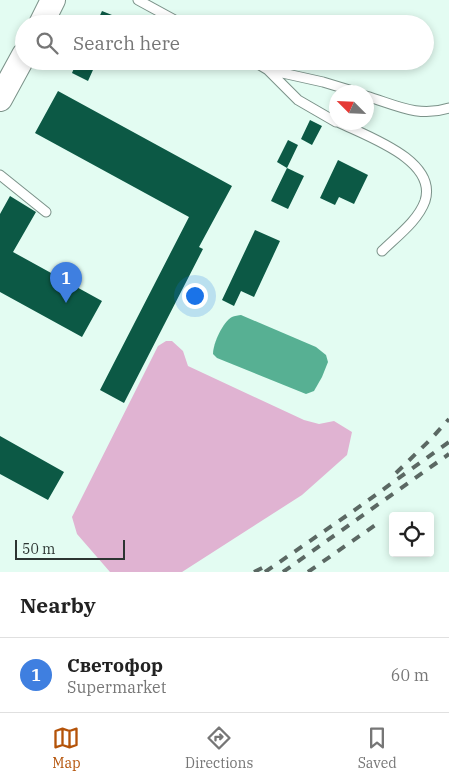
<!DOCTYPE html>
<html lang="en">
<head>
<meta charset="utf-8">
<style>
  :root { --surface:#fff; --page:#f6f6f6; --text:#222; --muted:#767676; --line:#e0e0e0; --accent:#b45309 }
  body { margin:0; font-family:"IBM Plex Serif",serif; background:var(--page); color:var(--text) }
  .controls { position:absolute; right:15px; bottom:15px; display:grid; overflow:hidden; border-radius:5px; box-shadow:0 2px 8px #0003 }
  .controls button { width:45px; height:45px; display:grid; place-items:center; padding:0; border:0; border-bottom:1px solid var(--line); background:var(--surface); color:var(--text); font:25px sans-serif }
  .compass { position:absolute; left:329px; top:85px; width:45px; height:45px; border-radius:50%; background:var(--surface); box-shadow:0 2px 8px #0003; rotate:294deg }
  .scale { position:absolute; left:15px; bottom:12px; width:110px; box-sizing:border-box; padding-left:5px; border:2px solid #2c3532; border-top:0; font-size:14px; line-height:18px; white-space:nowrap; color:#2c3532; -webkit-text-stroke:4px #e3fcf2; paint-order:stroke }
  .you { position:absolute; left:194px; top:295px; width:18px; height:18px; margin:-12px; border:4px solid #fff; border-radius:50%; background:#1a73e8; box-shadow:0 0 0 8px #1a73e833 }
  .badge { display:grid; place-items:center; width:32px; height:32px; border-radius:50%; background:var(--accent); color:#fff; font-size:16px; font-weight:700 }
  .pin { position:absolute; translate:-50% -41px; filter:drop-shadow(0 1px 2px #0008) }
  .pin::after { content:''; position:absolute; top:26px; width:18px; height:15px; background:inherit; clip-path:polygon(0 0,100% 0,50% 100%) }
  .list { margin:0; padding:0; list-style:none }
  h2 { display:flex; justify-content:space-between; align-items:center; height:65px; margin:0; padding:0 20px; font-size:21px }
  h2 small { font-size:16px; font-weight:400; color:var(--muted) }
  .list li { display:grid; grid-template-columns:32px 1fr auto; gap:15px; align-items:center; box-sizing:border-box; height:75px; padding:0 20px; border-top:1px solid var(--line) }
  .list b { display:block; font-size:19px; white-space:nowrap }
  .list p { margin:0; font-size:16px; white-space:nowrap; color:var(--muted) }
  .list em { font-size:16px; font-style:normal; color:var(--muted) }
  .icon { flex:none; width:28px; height:28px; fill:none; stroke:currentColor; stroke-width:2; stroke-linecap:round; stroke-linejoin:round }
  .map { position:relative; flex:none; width:449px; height:572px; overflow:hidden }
  .search { position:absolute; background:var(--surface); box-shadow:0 2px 8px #0003; left:15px; right:15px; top:15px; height:55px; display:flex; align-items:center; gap:12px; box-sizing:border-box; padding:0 18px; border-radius:28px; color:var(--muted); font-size:19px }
  .sheet { height:140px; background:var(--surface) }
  nav { display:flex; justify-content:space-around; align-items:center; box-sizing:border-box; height:70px; border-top:1px solid var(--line); background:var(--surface); font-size:14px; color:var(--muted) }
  nav a { display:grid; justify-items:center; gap:2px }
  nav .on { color:var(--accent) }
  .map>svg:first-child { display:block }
  .green { fill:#e0b3d2 }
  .water { fill:#57b093 }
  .building { fill:#0c5945 }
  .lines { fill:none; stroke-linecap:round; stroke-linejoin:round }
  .lane-casing { stroke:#7b9289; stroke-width:11 }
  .secondary-casing { stroke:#7b9289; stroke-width:26 }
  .lane { stroke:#fff; stroke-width:9 }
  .secondary { stroke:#fff; stroke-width:24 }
  .rail { stroke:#5b6863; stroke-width:4; stroke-dasharray:9 9; stroke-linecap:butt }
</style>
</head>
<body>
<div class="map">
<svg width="449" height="572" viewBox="0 0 449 572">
  <rect width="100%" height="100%" fill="#e3fcf2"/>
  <!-- green -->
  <path class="green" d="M166,341H172L183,351L188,366L304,420L319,424L334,421L352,432L347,455L302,495L182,572H110L77,534L72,517L158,346Z"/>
  <!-- water -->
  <path class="water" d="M241,315L316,347L326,355L328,362L322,377L314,391L306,394L217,358L213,354C213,343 223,322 232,317C234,316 239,315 241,315Z"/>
  <!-- building -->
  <path class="building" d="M102,11L132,23V24H96Z
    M77,61H97L88,81L72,73Z
    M58,91L232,186L199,247L203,249L124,403L100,390L189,217L35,133Z
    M310,120L322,126L312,145L301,139Z
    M288,140L298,145L287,168L277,162Z
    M338,160L368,175L354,204L339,197L335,205L320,198Z
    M287,168L304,176L288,209L271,201Z
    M10,196L36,212L13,252L102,301L82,337L0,292V214Z
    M255,230L280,241L254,297L241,291L234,306L222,300Z
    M0,436L64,472L48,500L0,474Z"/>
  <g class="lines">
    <!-- lane casing -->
    <g class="lane-casing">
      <path id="lane" d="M138,0L182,24
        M253,61L268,70L298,100L336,122
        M269,70L323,82L356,92
        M366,96C396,105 418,118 449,108
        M338,122C366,136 438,160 425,201C418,221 396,237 382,251
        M0,175L46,212"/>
    </g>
    <!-- secondary casing -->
    <g class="secondary-casing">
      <path id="secondary" d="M41,24L53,0
        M0,99L24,55"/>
    </g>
    <!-- lane -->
    <use href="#lane" class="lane"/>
    <!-- secondary -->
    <use href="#secondary" class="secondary"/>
    <!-- rail -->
    <path class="rail" d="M396,473L431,439L449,419
      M254,572L270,564
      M265,572L349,514L449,442
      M283,572L449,454
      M308,572L381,521"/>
  </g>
</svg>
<div class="controls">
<button><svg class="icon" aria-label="locate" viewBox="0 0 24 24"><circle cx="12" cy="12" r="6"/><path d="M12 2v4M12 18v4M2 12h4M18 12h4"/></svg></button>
</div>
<svg class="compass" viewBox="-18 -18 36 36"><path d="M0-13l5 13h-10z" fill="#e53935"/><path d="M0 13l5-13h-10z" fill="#767676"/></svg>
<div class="scale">50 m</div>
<div class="you"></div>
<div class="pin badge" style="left:66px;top:303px;background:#3f7fe0">1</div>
<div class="search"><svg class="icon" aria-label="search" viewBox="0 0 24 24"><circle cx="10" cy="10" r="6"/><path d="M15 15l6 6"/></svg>Search here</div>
</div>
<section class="sheet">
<h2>Nearby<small></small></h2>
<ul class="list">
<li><span class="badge" style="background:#3f7fe0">1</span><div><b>Светофор</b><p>Supermarket</p></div><em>60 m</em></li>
</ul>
</section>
<nav>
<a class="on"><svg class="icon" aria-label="map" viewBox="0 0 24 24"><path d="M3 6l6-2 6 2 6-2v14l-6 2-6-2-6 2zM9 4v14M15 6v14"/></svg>Map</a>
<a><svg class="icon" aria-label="directions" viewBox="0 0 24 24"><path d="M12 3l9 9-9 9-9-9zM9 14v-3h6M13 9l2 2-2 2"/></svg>Directions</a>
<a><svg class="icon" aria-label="saved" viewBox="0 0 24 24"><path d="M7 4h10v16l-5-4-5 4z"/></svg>Saved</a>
</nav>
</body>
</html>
